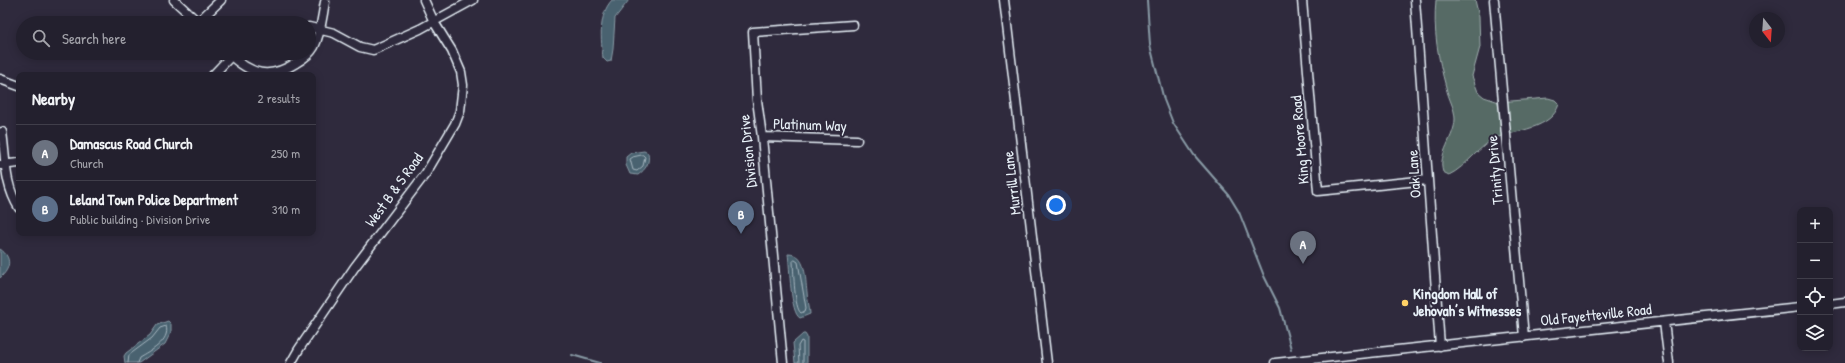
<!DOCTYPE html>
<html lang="en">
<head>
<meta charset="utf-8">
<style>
  :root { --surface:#23202e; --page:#2b2836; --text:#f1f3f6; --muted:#a3a3aa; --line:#403e4a; --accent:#ffd166 }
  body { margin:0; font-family:"Patrick Hand",sans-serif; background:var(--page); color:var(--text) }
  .controls { position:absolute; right:12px; bottom:12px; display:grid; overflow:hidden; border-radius:8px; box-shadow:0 2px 10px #0003 }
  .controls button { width:36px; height:36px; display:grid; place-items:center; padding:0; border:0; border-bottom:1px solid var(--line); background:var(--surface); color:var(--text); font:20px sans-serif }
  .compass { position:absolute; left:1749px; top:12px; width:36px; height:36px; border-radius:50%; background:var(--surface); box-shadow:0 2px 10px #0003; rotate:163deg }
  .you { position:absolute; left:1056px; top:205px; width:14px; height:14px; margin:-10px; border:3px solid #fff; border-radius:50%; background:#1a73e8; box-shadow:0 0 0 6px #1a73e833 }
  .badge { display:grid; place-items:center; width:26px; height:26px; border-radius:50%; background:var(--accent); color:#fff; font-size:13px; font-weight:700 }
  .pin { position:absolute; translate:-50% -33px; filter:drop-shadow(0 1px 2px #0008) }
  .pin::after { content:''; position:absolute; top:21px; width:14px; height:12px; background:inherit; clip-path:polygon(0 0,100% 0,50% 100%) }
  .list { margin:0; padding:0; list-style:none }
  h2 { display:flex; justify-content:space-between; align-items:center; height:52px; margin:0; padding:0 16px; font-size:17px }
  h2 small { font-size:13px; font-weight:400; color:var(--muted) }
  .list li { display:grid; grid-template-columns:26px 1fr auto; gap:12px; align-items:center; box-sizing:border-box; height:56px; padding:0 16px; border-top:1px solid var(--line) }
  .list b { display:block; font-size:15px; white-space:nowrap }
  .list p { margin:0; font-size:13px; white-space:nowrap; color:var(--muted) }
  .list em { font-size:13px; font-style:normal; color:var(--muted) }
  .icon { flex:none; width:22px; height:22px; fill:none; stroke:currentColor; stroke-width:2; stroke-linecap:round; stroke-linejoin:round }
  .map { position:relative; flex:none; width:1845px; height:363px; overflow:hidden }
  .search { position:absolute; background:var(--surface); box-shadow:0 2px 10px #0003; left:16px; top:16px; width:300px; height:44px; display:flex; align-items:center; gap:10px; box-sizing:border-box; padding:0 14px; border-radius:22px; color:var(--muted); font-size:15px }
  .panel { position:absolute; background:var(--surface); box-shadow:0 2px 10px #0003; left:16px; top:72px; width:300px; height:164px; border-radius:8px }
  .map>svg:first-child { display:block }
  .green { fill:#566b65; stroke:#9faeae }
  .water { fill:#496270; stroke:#899ba6 }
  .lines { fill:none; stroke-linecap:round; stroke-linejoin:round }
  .shore { stroke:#a8b8c2; stroke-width:1 }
  .stream { stroke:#899ba6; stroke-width:2 }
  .minor-casing { stroke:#e8f1f8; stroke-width:11 }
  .minor { stroke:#2f2a3d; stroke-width:8 }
  .poi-dot { fill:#ffd166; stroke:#2f2a3d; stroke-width:1.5 }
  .labels { text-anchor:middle; stroke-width:4; stroke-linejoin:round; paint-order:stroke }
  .street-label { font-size:15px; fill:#e8f1f8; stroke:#2f2a3d }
  .poi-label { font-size:15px; font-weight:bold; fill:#e8f1f8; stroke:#2f2a3d; text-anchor:start }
</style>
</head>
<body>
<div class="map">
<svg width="1845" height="363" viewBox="0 0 1845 363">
  <rect width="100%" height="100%" fill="#2f2a3d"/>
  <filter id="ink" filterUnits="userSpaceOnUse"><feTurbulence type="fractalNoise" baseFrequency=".025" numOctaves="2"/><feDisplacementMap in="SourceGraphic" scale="8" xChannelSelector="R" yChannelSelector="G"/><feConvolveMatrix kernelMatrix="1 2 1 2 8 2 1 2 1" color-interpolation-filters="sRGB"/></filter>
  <g filter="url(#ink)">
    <!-- green -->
    <path class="green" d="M1436,0H1475L1479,17L1480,47L1472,76L1478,92L1484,97L1499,102L1548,98L1555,100L1559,104C1552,129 1516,130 1496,138C1480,145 1466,167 1449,175L1443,172C1437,154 1455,137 1455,119C1455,108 1448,98 1446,87C1438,58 1433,31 1436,0Z"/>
    <!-- water -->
    <path class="water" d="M612,0H629L615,18L613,49L611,61L607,62L603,58C601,40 598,15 612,0Z
      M644,151L648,153C650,163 646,169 638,175L630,174L626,165V157L631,153Z
      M0,249C13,258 10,269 0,278Z
      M788,254C807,254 805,279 807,292C807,300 810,306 810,314L800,318C790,313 790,266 788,254Z
      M168,321L171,324V332L165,344L139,363H125L124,356L126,353L150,335L157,325Z
      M803,334H805L807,337V363H795L793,343Z"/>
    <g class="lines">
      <!-- shore -->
      <path class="shore" d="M643,155L645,157L643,166L637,171L633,170L630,159L633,157Z
        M795,260L798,262L806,308L805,311L801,313C794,308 794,273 793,262Z
        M128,363L129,355L152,338L160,328L166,326C171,341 149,352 139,358L137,363
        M799,363L798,346L801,341L803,342V363"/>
      <!-- stream -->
      <path class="stream" d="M1147,0L1150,45L1164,100L1173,123L1194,155L1228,194L1239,212L1264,276L1280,308L1291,349
        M572,355L600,363"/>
      <!-- minor casing -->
      <g class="minor-casing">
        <path id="minor" d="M174,0L199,23
          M1004,0L1047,363
          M1302,0L1318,191L1428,180
          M1415,0L1440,346
          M1494,0L1524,337
          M198,22L221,0
          M309,27L334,33L360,47L373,50L420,29L473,0
          M228,53C251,75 269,80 296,63C303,59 310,54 314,47C321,33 322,17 325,2
          M213,75L234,53
          M0,79L19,86
          M2,132C6,159 4,184 19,208
          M762,137L857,140
          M0,165L19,163
          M1830,304L1845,302
          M1664,322L1669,363
          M291,363L299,349L354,268L426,173L455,124L460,111L463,85L461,72L452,51L434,22L424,0
          M783,363L762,137L757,100L753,32L853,25
          M1275,363L1800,307"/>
      </g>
      <!-- minor -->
      <use href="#minor" class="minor"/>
    </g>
  </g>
  <!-- markers -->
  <circle class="poi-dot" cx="1405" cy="303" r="4"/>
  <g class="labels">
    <!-- street labels -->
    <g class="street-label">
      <text transform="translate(810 125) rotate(2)" y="5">Platinum Way</text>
      <text transform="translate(1300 140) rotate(-95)" y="5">King Moore Road</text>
      <text transform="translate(748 151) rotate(-96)" y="5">Division Drive</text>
      <text transform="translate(1495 170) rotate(-95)" y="5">Trinity Drive</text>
      <text transform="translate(1414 174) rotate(-94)" y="5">Oak Lane</text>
      <text transform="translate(1012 183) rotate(-97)" y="5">Murrill Lane</text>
      <text transform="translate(394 190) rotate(-54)" y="5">West B &amp; S Road</text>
      <text transform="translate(1596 315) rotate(-6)" y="5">Old Fayetteville Road</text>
    </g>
    <!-- poi labels -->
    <g class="poi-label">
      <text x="1413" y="299">Kingdom Hall of<tspan x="1413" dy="17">Jehovah’s Witnesses</tspan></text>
    </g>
  </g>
</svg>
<div class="controls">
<button>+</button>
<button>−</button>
<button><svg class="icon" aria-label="locate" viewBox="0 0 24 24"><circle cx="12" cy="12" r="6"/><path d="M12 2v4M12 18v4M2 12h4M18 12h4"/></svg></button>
<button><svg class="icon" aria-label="layers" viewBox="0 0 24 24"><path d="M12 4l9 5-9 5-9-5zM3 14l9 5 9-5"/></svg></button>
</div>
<svg class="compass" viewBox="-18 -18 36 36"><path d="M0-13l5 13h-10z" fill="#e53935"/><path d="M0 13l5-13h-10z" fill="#a3a3aa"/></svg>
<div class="you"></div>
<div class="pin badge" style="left:1303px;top:264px;background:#6b7280">A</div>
<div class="pin badge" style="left:741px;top:234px;background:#5c6f8a">B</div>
<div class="search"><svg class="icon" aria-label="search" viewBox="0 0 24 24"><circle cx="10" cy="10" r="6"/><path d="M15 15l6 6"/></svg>Search here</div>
<section class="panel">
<h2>Nearby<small>2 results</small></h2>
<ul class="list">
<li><span class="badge" style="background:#6b7280">A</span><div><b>Damascus Road Church</b><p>Church</p></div><em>250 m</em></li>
<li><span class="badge" style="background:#5c6f8a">B</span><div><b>Leland Town Police Department</b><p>Public building · Division Drive</p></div><em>310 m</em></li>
</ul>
</section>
</div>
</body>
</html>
